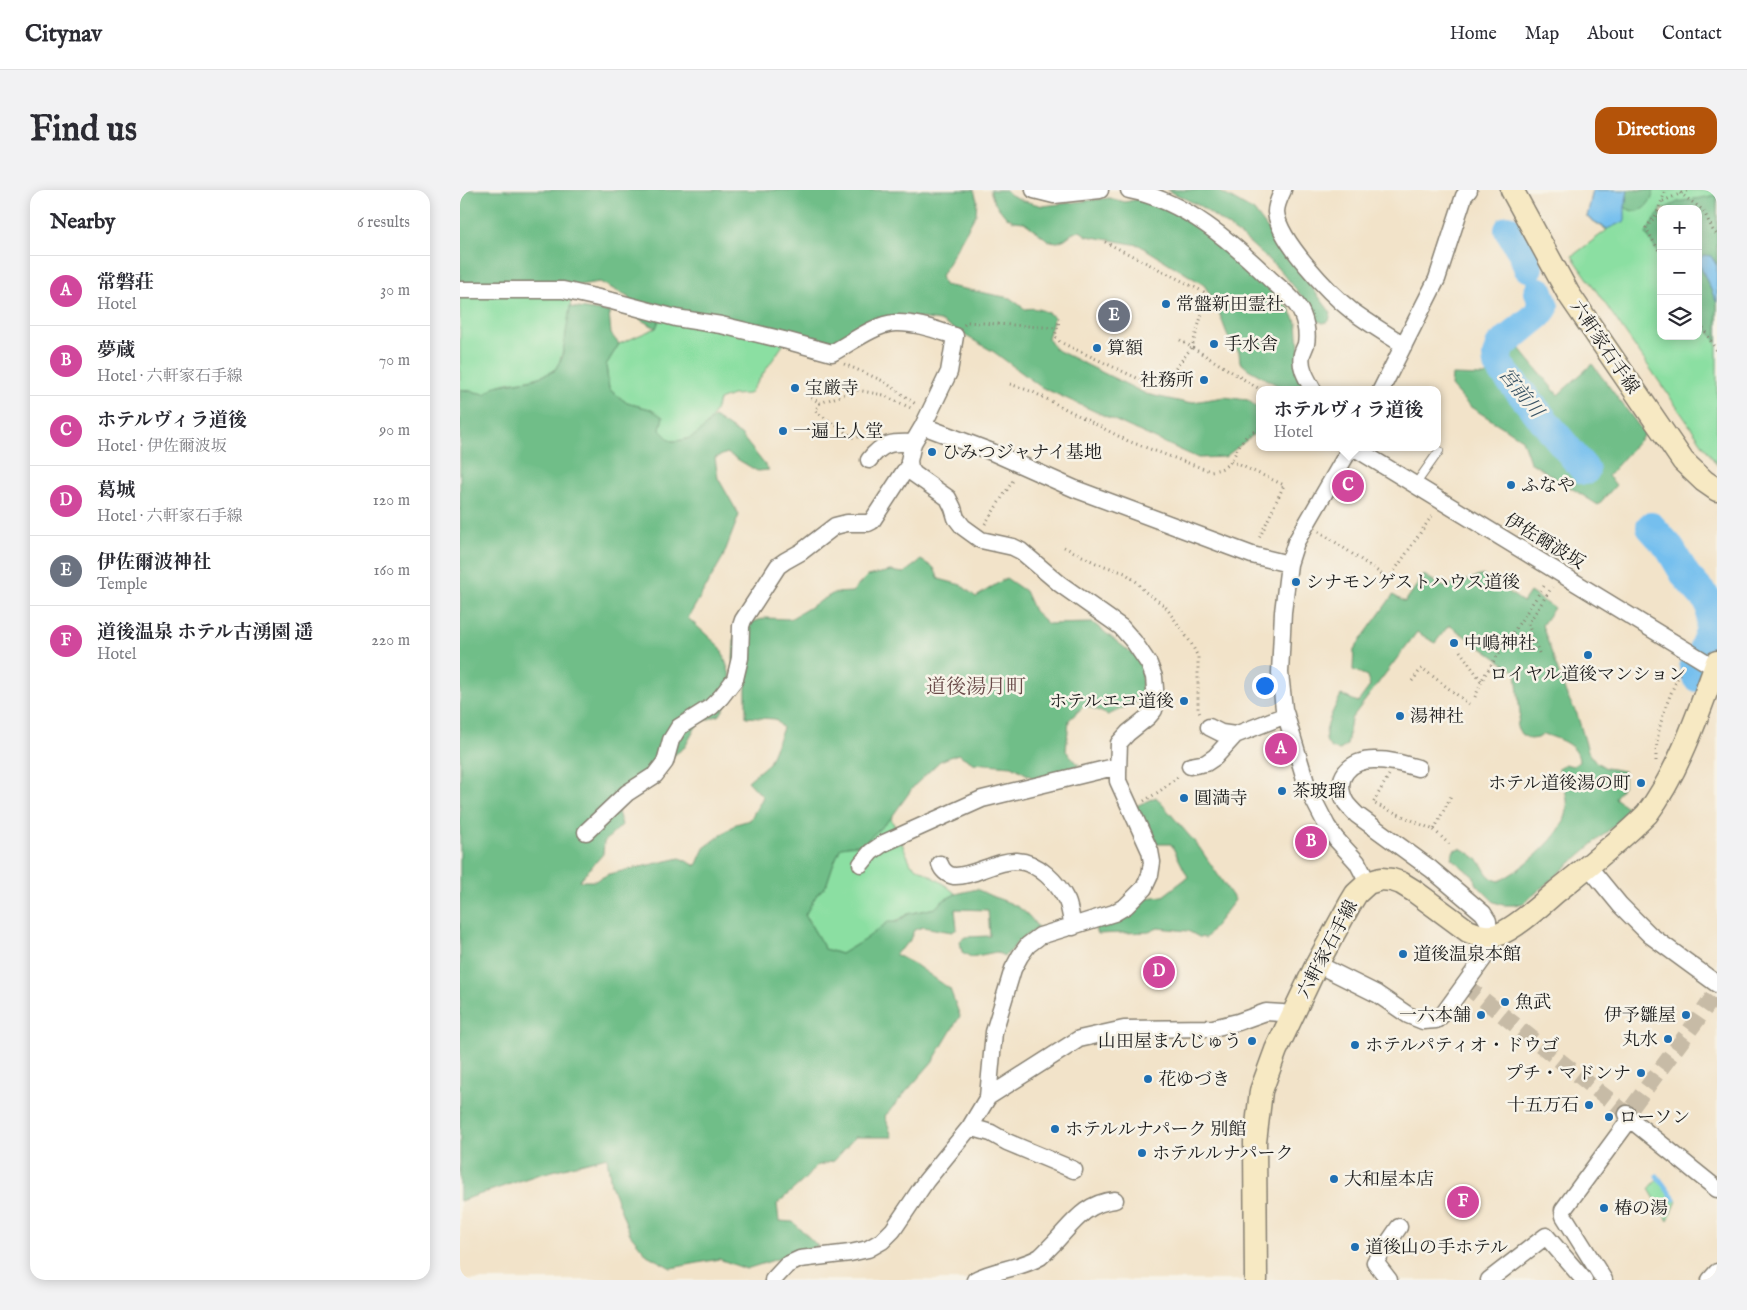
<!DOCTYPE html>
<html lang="en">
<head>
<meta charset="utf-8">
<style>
  :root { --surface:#fff; --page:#f2f2f3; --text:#2b2b33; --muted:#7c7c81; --line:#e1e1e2; --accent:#b45309 }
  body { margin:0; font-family:"IM FELL English","Noto Serif JP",serif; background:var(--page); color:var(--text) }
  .controls { position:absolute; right:15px; top:15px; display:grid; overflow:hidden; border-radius:10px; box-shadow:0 2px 12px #0003 }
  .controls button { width:45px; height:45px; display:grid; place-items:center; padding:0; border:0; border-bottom:1px solid var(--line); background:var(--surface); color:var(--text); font:25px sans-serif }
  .you { position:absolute; left:804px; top:495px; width:18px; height:18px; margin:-12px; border:4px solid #fff; border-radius:50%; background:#1a73e8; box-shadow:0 0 0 8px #1a73e833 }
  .badge { display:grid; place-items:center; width:32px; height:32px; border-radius:50%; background:var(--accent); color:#fff; font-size:16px; font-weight:700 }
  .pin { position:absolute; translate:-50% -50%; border:2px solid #fff; box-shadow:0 1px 5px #0006 }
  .popup { position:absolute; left:796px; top:196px; width:185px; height:65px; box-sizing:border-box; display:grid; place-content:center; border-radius:10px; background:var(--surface); filter:drop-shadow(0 1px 4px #0005); font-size:16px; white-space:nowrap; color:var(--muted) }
  .popup b { font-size:19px; color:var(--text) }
  .popup::after { content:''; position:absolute; left:50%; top:100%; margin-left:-10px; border:10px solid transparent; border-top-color:var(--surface) }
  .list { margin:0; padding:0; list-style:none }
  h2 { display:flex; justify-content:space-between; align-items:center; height:65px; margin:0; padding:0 20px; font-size:21px }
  h2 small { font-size:16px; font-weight:400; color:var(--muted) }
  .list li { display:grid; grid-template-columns:32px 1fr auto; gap:15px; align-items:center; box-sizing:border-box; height:70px; padding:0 20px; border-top:1px solid var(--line) }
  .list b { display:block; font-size:19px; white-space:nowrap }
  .list p { margin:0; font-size:16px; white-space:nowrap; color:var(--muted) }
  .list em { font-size:16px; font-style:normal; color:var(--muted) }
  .icon { flex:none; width:28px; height:28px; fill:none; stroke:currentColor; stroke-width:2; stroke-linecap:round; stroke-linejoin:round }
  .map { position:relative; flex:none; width:1257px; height:1090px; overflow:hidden; border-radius:15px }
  header { display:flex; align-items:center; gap:30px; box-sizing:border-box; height:70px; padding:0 25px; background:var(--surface); border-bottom:1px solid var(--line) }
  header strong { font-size:24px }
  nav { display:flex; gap:28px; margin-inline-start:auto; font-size:18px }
  .intro { display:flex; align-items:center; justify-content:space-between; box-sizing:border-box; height:120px; padding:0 30px }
  h1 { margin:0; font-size:35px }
  .button { padding:12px 22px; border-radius:15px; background:var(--accent); color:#fff; font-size:18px; font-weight:700 }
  main { display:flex; gap:30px; padding:0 30px }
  aside { flex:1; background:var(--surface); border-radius:15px; box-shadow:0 2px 12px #0003 }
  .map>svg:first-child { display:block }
  .green { fill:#8bdfa2; stroke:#547e5f; fill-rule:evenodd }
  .forest { fill:#70be88; stroke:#466d52 }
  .water { fill:#75bfee; stroke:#486e85 }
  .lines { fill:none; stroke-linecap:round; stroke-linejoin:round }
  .stream { stroke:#75bfee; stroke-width:5 }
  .river { stroke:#75bfee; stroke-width:30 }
  .street-tunnel { stroke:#c7bba6; stroke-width:16; stroke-dasharray:16 8; stroke-linecap:butt }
  .lane-casing { stroke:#878072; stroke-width:10 }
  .street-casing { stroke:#878072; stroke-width:19 }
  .secondary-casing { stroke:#878072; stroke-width:25 }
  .path { stroke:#878072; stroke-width:3; stroke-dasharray:1 4; stroke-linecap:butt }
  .lane { stroke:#fff; stroke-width:8 }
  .street { stroke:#fff; stroke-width:16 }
  .secondary { stroke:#f7e9c3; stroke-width:22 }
  .poi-dot { fill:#1f6fb2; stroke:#f7f3e8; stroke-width:2 }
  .labels { text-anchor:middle; stroke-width:5; stroke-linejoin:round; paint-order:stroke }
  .poi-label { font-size:18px; fill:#1c1c1c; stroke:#f7f3e8; text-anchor:start }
  .street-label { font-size:18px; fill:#1c1c1c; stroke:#f7f3e8 }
  .water-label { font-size:19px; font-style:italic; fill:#3b5566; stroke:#f7f3e8 }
  .quarter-label { font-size:20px; fill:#694b49; stroke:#f7f3e8 }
</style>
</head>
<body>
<header>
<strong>Citynav</strong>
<nav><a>Home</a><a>Map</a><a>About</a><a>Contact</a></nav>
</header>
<div class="intro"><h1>Find us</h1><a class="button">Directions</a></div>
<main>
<aside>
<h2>Nearby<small>6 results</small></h2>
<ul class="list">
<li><span class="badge" style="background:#d1479c">A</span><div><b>常磐荘</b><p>Hotel</p></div><em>30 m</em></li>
<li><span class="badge" style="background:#d1479c">B</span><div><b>夢蔵</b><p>Hotel · 六軒家石手線</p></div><em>70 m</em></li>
<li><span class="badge" style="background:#d1479c">C</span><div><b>ホテルヴィラ道後</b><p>Hotel · 伊佐爾波坂</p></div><em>90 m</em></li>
<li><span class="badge" style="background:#d1479c">D</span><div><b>葛城</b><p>Hotel · 六軒家石手線</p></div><em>120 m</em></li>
<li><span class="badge" style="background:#6b7280">E</span><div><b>伊佐爾波神社</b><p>Temple</p></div><em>160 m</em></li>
<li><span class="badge" style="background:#d1479c">F</span><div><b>道後温泉 ホテル古湧園 遥</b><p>Hotel</p></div><em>220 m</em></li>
</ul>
</aside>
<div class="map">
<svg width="1257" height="1090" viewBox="0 0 1257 1090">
  <rect width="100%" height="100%" fill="#f7f3e8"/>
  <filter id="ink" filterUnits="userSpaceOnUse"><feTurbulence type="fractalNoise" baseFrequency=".02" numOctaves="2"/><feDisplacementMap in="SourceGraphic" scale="10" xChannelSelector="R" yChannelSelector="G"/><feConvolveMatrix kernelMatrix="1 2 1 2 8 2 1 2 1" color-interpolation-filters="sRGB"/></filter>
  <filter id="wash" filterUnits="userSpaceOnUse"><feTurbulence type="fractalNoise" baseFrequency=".0096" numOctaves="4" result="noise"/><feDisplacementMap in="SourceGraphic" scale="20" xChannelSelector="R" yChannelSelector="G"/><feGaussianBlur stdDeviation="1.12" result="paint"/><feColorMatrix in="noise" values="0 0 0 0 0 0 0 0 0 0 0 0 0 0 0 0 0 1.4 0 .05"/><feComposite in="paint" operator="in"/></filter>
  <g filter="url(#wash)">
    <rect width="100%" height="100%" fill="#f2e3c9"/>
    <!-- green -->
    <path class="green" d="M1133,0H1257V275L1112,66L1147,40L1127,27ZM1201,19H1238V146H1201Z
      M0,93L112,96C111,113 106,172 93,181C87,186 75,188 68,190C50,193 39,192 25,204L0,199Z
      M215,117L224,123L325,152L289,204L272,205L259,210C251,235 239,251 211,251L199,240L190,219L167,213L149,199L146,175L159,154L196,138L202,122Z
      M431,628L451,674L484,694L496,704L484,710L475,718L448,724L381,764L365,759L345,725L357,704L366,696L373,675L381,656L403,654Z
      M1199,987L1217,1011L1208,1031L1189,999Z"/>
    <!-- forest -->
    <path class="forest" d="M0,0H514L517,10L516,24L481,86L484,95L550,108L565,119C576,117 585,120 594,127L588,148L595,159L686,204L727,213L764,207L788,210L799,219V238L792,246L765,267L738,268L581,197L534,162L480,131L453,127L367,158L224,123L215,117L202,122L196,138L181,130L168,107L140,92L112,96L0,93Z
      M530,0H546L551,5L564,11L583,16L649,8L665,12L679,9L702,15L752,43L808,95L816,107L829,118L837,133L842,196L839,200L824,199L788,179L780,172L779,162L769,149L755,112L744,95L679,55L627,46L620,41L613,43L605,49L598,52L589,51L564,32L554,31L545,26L534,12Z
      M707,0H757L794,21L871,123L869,131L863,133L856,130L844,109L822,82L783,47L740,16Z
      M1168,0H1194C1191,15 1179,28 1165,17Z
      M1257,5V76L1253,68L1241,78L1257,113V153L1238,124V19H1204L1218,12Z
      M1201,22V67L1186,44L1195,28Z
      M110,117L149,122L151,144L159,154L146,175L149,199L167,213L190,219L203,227L200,240L211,251C233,251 239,243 254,227L281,245L309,280L297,281L267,263L255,268L258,288L279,325L263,367L228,428L261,458L275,500L260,525L238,533L225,557L180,590L157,619L162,635L144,652L143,664L119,691H135L149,684L220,668L236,676L244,658L276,634L290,630L303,607L288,591L309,573L323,538L315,529L286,527V487L273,472L275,438L305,428L330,429L374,403L392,402L407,386L430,381L444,383L461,370L474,378L479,389L501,395L516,407L546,388L565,401L574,421L588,434L633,433L683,472L681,510L648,525L625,515L609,530L606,561L619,575L575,589L552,576L513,573L498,564L480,571L454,596L431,628L403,654L381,657L373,675L366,696L357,704L345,725L365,759L381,764L404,750L428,732H437L448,724L475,718L484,710L496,704L517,699C543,714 560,709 578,738L559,750L550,762L544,766L536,762L511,767L502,762L500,751L505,747L530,746L528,720L495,719L497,739L492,742L463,737L454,740L449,752L435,764L456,775L490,799L500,826L473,871L425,926L432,947H395L374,971L356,976L344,990L317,1014L319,1031L333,1032L358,1056L286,1079L259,1069L211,1078L187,1065L170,1044L151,995L147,967L77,985L0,1011V199L25,204L35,196L74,189L94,181L102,168Z
      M1054,152L1098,205L1132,174L1185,244L1148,286L1156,295L1138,315L1070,272L1062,249L1009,216L991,196L992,185L1025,186Z
      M964,385L984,397L1023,385L1063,412L1070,402L1094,418L1082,435L1106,504L1117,524L1128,561L1136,572L1146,578L1164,581V595L1155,608L1167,617L1169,621L1164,627L1064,713L1055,715H1043L1034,712L1017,695L1014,687L991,668L994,660L1000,658C1007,662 1015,666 1020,672C1026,681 1027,688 1039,691C1060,681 1106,645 1107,619C1108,612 1106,603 1104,596C1103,588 1099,586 1099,578L1105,574L1113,576L1119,572C1119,555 1099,549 1084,544L1078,548L1070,549L1061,544L1057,537L1060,524L1056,482L989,435L975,453L957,442L891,529L887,555L880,560C851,558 874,519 881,505L898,512L910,496L907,486L893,480L894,459L933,405L945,412Z
      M696,607L739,657L775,710L746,748L739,747L728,741L698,738L689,742L637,744L635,738L658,729L672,721L686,708L703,706L728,687L711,654H691L676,616Z"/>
    <!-- water -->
    <path class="water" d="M1133,0H1168L1165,17V31L1147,39L1127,27Z
      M1244,65L1251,66L1257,76V113L1241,78L1240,69Z"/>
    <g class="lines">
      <!-- stream -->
      <path class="stream" d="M1197,986L1214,1009"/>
      <!-- river -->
      <path class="river" d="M1049,40L1063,63L1068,77
        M1079,102L1084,117L1078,125L1040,156L1037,166L1038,175L1125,280
        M1191,337L1209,357L1226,386L1252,415L1250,442L1244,457
        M1235,472L1234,477L1237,487"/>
    </g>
  </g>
  <g filter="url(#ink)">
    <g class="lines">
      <!-- street-tunnel -->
      <path class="street-tunnel" d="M1005,795L1167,924L1238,829L1257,801"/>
      <!-- lane casing -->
      <g class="lane-casing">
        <path id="lane" d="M955,295L979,261"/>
      </g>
      <!-- street casing -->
      <g class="street-casing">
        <path id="street" d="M574,0L594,5L640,0
          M669,0C725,11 771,51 811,90C822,100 836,110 842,124C846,134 848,143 846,154C845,157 843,161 842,164C839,177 847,189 853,200
          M823,0C820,7 816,14 816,22C818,50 870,104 892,121C909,133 926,144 944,155
          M0,100H103L152,111L216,128L261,135L328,151L372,163C389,154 415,134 435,133C455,132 476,140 495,146L489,182L463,236L453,253L449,271L450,278
          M921,200L977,89L1004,6L1009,0
          M463,236L532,262L615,299L792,365L829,374
          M891,257L836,352L829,374L823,422L820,483L824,519L848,599L867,636L876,649L897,672L908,693
          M893,257L1257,479
          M409,270C422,253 431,252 453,253
          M749,537L761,543L775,545
          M730,576L746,573L755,567L775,545L826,525
          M126,642L167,603L195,585L205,572L211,550L219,537L251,517L261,507L275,489L280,468L281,436L283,430L318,376L325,371L341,362L375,336L387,333H408L412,331L444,282L450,278L454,284L488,308L493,318L496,328L503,337L521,350L553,357L561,361L600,394L661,437L674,452L689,474L694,487L696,511L694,520L688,527L668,543L659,553L658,582V591L690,661L692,672L690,685L684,698L666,716L654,723L580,746L568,755L560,766L553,779L534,842L528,907L510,937L466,991L433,1040L422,1051L408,1059L390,1063L340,1069L327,1075L313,1090
          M401,674L411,662L424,653L522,609L658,576
          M480,674C482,680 487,685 494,686C513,687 536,670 557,671C578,672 598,693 607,711C610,718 611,728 613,737
          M1128,676L1160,715L1190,745L1257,794
          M857,774L917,804L948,825L963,831L976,830L984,823L1029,761L1028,731L1023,723L971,679L897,625C893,621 889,617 886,613C872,588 890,569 916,570C931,570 944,574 958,578
          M528,907L619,849L664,839L753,838L778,832L806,822L822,823L833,826
          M1167,924L1170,929L1257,999
          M510,937L531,943L547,952L614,980
          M515,1090C535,1079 560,1079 580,1067C585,1063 589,1058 594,1053C613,1033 625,1013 655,1010
          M929,1090L915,1072L939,1037
          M1029,1090L1086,1046L1124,1090
          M1144,1090L1104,1026L1103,1020L1170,929
          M1250,1090L1257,1082"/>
      </g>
      <!-- secondary casing -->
      <g class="secondary-casing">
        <path id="secondary" d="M1052,0L1108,103L1223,271L1244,291L1257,300
          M796,1090L795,952L801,901L816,860L857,774L890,714L896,704L908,693L921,689L932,690L941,693L954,701L1008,741C1017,745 1027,748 1037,745C1055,739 1082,714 1096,702C1127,677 1159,652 1187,624C1218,583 1239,522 1257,472"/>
      </g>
      <!-- path -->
      <path class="path" d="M1220,3L1243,20L1253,40L1257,45
        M1203,11L1229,0
        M1201,64L1186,38L1196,25L1206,0
        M600,128L595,146L600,152L696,197L705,192L732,157L747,107L744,102L645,52
        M1238,129L1257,162
        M504,135L507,132L597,138
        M720,150L801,200
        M384,174L423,191L457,215
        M550,194L573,202L668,251L750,281C778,279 772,257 789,244C791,242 796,240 799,238
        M347,205L360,213L397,200L423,205L453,219
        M360,213L355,221L393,247H410
        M771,271L824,295L798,351
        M525,334L554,289
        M859,341L929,389L973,324
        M604,357L636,373L665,383L677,392L684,401L705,416L731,453L738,467V519L740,524
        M1000,461L1022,492
        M1079,463L1068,434L1092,397
        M952,491L962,478L1009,514
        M1015,507L1024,486L1086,393
        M1196,571C1195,539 1209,505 1223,477
        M929,585L913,613L974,640L991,606
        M684,611L700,601L719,586
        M974,640L989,654"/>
      <!-- lane -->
      <use href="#lane" class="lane"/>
      <!-- street -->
      <use href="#street" class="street"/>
      <!-- secondary -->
      <use href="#secondary" class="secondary"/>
    </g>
  </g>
  <!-- markers -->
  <g class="poi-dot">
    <circle cx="706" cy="114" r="5"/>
    <circle cx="754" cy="154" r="5"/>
    <circle cx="637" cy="158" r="5"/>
    <circle cx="744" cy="190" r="5"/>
    <circle cx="335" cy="198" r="5"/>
    <circle cx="323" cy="241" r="5"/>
    <circle cx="472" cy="262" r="5"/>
    <circle cx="1051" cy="295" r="5"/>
    <circle cx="836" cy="392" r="5"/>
    <circle cx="994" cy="453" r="5"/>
    <circle cx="1128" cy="465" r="5"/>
    <circle cx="724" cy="511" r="5"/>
    <circle cx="940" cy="526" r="5"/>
    <circle cx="1181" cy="593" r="5"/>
    <circle cx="822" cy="601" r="5"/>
    <circle cx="724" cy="608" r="5"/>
    <circle cx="943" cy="764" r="5"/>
    <circle cx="1045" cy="812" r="5"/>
    <circle cx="1021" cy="825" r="5"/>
    <circle cx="1226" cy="825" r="5"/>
    <circle cx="1208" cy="849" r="5"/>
    <circle cx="792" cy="851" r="5"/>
    <circle cx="895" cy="855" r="5"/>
    <circle cx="1181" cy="883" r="5"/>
    <circle cx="688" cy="889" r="5"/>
    <circle cx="1129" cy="915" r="5"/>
    <circle cx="1149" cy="927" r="5"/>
    <circle cx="595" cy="939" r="5"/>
    <circle cx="682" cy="963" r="5"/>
    <circle cx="874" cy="989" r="5"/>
    <circle cx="1144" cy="1018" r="5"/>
    <circle cx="895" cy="1057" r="5"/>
  </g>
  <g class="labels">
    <!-- poi labels -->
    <g class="poi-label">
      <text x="716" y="120">常盤新田霊社</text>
      <text x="764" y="160">手水舎</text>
      <text x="647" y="164">算額</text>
      <text x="734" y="196" text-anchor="end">社務所</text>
      <text x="345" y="204">宝厳寺</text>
      <text x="333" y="247">一遍上人堂</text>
      <text x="482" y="268">ひみつジャナイ基地</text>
      <text x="1061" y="301">ふなや</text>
      <text x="846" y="398">シナモンゲストハウス道後</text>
      <text x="1004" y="459">中嶋神社</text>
      <text x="1128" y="490" text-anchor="middle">ロイヤル道後マンション</text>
      <text x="714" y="517" text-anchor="end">ホテルエコ道後</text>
      <text x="950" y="532">湯神社</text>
      <text x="1171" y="599" text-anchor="end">ホテル道後湯の町</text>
      <text x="832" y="607">茶玻瑠</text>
      <text x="734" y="614">圓満寺</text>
      <text x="953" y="770">道後温泉本館</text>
      <text x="1055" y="818">魚武</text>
      <text x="1011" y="831" text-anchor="end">一六本舗</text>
      <text x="1216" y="831" text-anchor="end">伊予雛屋</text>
      <text x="1198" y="855" text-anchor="end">丸水</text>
      <text x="782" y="857" text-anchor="end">山田屋まんじゅう</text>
      <text x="905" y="861">ホテルパティオ・ドウゴ</text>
      <text x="1171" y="889" text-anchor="end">プチ・マドンナ</text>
      <text x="698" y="895">花ゆづき</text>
      <text x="1119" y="921" text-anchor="end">十五万石</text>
      <text x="1159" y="933">ローソン</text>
      <text x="605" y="945">ホテルルナパーク 別館</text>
      <text x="692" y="969">ホテルルナパーク</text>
      <text x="884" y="995">大和屋本店</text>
      <text x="1154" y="1024">椿の湯</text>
      <text x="905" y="1063">道後山の手ホテル</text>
    </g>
    <!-- street labels -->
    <g class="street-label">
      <text transform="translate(1145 157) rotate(56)" y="6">六軒家石手線</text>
      <text transform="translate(1085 351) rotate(31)" y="6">伊佐爾波坂</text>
      <text transform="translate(867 759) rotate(-62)" y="6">六軒家石手線</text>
    </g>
    <!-- water labels -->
    <g class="water-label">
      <text transform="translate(1062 202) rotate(51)" y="7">宮前川</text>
    </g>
    <!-- quarter labels -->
    <g class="quarter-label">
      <text x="516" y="503">道後湯月町</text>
    </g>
  </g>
</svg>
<div class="controls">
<button>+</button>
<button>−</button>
<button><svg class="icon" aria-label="layers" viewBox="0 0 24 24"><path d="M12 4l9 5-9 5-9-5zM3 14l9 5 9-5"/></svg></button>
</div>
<div class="you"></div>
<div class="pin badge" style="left:821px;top:559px;background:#d1479c">A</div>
<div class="pin badge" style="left:851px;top:652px;background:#d1479c">B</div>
<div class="pin badge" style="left:888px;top:296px;background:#d1479c">C</div>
<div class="popup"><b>ホテルヴィラ道後</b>Hotel</div>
<div class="pin badge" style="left:699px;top:782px;background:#d1479c">D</div>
<div class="pin badge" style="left:654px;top:126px;background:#6b7280">E</div>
<div class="pin badge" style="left:1003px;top:1012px;background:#d1479c">F</div>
</div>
</main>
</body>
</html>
